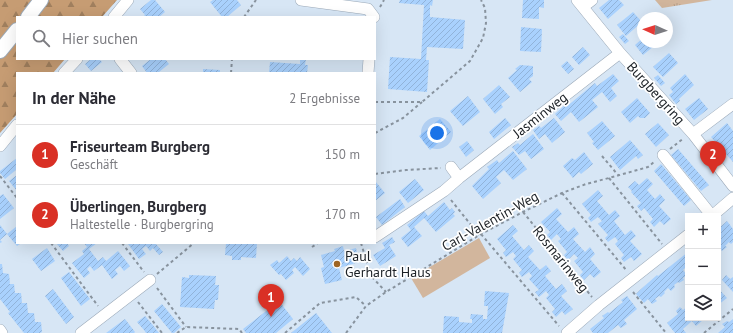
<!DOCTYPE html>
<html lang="de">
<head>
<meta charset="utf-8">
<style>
  :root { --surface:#fff; --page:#f7f7f7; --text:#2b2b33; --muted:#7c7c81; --line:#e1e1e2; --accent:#d93025 }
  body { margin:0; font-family:"PT Sans",sans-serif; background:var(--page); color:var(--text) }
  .controls { position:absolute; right:12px; bottom:12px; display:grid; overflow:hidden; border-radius:0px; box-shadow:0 4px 16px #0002 }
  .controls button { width:36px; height:36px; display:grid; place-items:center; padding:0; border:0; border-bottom:1px solid var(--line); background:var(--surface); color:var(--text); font:20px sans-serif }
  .compass { position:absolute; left:637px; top:12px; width:36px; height:36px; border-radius:50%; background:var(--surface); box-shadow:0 4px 16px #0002; rotate:273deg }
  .you { position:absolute; left:437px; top:133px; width:14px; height:14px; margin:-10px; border:3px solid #fff; border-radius:50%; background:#1a73e8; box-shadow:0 0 0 6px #1a73e833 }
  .badge { display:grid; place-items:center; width:26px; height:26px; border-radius:50%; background:var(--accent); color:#fff; font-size:13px; font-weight:700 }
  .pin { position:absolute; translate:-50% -33px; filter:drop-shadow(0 1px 2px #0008) }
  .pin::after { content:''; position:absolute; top:21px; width:14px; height:12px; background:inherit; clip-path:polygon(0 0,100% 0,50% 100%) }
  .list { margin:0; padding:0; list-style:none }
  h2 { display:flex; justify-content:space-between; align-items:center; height:52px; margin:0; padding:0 16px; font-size:17px }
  h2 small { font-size:13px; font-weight:400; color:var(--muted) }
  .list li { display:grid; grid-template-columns:26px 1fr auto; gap:12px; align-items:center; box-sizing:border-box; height:60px; padding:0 16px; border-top:1px solid var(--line) }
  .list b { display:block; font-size:15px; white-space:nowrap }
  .list p { margin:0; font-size:13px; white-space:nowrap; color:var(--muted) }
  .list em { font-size:13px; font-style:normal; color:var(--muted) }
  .icon { flex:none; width:22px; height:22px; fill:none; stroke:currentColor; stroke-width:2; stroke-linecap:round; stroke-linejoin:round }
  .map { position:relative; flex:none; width:733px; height:333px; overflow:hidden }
  .search { position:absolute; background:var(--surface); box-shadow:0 4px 16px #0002; left:16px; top:16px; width:360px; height:44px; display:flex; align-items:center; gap:10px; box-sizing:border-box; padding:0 14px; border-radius:0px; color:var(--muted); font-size:15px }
  .panel { position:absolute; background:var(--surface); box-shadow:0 4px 16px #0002; left:16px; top:72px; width:360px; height:172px; border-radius:0px }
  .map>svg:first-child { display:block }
  .grass { fill:url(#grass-tufts) }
  .forest { fill:url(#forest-firs) }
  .park { fill:#d2b69d }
  .building { fill:url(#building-hatch) }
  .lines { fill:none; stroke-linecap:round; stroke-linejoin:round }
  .minor-casing { stroke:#9ba9b8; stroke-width:12 }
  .major-casing { stroke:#9ba9b8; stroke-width:16 }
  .path { stroke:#88939e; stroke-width:2; stroke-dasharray:3 3; stroke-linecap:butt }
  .minor { stroke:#fff; stroke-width:11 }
  .major { stroke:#fff; stroke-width:14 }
  .poi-dot { fill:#9f6524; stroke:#fff; stroke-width:1.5 }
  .labels { text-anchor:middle; stroke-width:3.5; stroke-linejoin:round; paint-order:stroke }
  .street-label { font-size:14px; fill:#1b2025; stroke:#fff }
  .poi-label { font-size:14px; fill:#1b2025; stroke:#fff; text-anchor:start }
</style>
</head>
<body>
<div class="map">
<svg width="733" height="333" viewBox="0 0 733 333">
  <defs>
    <pattern id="grass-tufts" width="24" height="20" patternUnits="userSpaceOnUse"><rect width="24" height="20" fill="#d2b69d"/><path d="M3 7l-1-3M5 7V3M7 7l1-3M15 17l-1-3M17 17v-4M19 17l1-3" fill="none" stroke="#b49c87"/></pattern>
    <pattern id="forest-firs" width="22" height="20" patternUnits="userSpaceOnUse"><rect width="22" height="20" fill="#c69c73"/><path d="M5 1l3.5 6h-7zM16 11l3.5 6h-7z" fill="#a07f5e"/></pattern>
    <pattern id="building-hatch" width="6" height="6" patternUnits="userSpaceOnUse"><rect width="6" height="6" fill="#a9d1fd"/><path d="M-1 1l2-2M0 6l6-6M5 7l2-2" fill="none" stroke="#91b3d9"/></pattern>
  </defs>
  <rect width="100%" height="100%" fill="#d7e6f5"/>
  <!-- grass -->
  <path class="grass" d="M655,0H712L662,8Z"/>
  <!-- forest -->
  <path class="forest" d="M0,0H117L102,17H17V59H65L53,73H17V114L0,133Z"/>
  <!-- park -->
  <path class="park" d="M479,238L490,258L423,298L411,278Z"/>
  <!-- building -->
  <path class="building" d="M151,0H155L165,12L159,17H143L145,15L140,9Z
    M213,0H237L241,5L227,17H222L210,2Z
    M400,0H433L432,6L430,5V17L465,20L463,49L427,47L426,60H429L427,92L388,89L390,57L421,59L424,5L399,3Z
    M523,0H544V8L539,7V19L522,18Z
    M609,0H619L624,5L608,19L599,8Z
    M633,12L642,22L626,36L617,25Z
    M521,27L542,29L541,52L520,51Z
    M623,34L629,41L625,44L619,37Z
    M643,38V42H659L643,55L635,45Z
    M583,47L590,55L579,65L572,57Z
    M669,53L678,63L663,77L653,67Z
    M91,59H99L102,62L91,71L85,64Z
    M151,59H165L169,64L159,72L160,73H147L142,66Z
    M300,59H306L305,65H308L307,73H269L270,62L300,64Z
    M567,61L574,69L568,74L561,66Z
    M520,65L533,66V76L529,79L532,82L520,92L508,78L517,70L515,69Z
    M203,69L220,70V73H203Z
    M613,74L619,81L611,88L617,96L610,102L602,92L592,100L598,107L579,122L571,112L561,121L555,114L565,105L566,107L595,83L597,86Z
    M685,74L694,85L679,99L680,101L676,104L669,95L673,92L670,88Z
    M658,75L665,83L661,86L654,78Z
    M499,85L510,97L501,104L503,107L495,114L483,99Z
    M468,96L480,112L463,126L450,111Z
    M637,98L650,113L645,118H640L638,116L630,123L621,112Z
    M699,98L708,109L694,120L685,109Z
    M505,118L511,125L494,139L489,132Z
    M554,118L565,132L552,143L545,134L539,139L533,130L539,126L541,128Z
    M440,119L451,132L430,150L419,136Z
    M602,121L615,136L598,150L592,143L594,142L587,133Z
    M658,123L669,135L656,147L645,134Z
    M727,123L733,131V162L711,137Z
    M533,134L544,149L531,159L525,151L519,155L512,147L518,143L520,145Z
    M630,140L643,155L638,159L636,156L620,170L610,157Z
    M467,141L474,150L466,157L459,147Z
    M678,149L709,185L701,191L671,155Z
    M513,151L527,169L513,180L504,170L496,177L501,183L483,199L472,186L489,169L487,167L497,160L499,163Z
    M584,152L593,164L581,174L579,172L573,178L563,166L572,158L575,160Z
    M17,158V169L5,179L0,173V171Z
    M661,164L691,200L684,206L654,171Z
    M17,175V191L9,181Z
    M647,178L653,184L647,190L655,199L660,194L665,200L659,206L671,219L664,225L660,221L654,227L650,222L653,219L644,208L641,211L637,206L641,203L631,192L632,191L628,187L635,181L639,185Z
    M415,179L424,190L408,203L399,192Z
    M375,181L385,193L375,201Z
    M598,190L603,196L597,201L609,215L615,210L620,216L614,221L625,235L631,230L636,236L630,241L642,254L634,261L631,257L624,262L621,258L624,255L615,244L618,241L615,237L608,242L605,238L608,235L598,224L602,221L598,217L591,222L588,218L591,215L582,204Z
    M3,194L14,208L0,219V196Z
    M400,199L405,207L382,225L376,217Z
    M444,202L450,210L452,208L455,212L453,214L455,216L436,232L424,218L414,227L422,236L408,247L401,238L411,230L407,225L424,211L428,216Z
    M557,208L562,214L556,219L568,232L574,227L579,234L573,239L585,252L590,247L595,254L590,259L601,272L594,278L590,274L584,280L580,275L583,272L574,261L578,258L574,254L568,260L564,255L567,252L558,241L561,239L557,234L551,240L547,235L550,232L541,222Z
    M727,221L733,229V242L731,244L729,242L725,246L727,247L722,251L720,248L718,250V229Z
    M0,225L7,234L0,240L2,242L0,243Z
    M513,225L518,231L512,236L524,250L529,245L534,251L528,257L540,270L546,265L551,271L545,276L556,289L562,284L567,291L561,296L573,309L565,315L562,311L556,317L552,312L555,309L546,298L549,295L546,291L539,297L535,292L539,290L529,279L532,276L529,272L522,277L519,273L522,270L513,259L516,256L513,252L506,257L503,253L506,250L497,239Z
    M17,226V243H21L17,246L7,234Z
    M392,237L395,242L389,245L396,256L380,266L373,255L385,248L382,243Z
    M56,243H67L69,246L63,251Z
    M84,243H97L89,249L98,261L103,257L106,261L118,251L130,266L124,271L120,266L115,270L118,274L112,279L102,265L94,271L90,266L87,269L90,273L84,278L72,263L84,254L82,251L87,247Z
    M129,243H155L163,252L159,255L153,248L150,251L146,246L142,249L146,254L139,259L128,244Z
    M226,243H257L256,258L241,257V260H232V256L225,255Z
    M343,246L344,251L356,248L359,262L339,268L342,280L325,284L321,268L324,267L321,255L335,251L334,249Z
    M47,248L55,261L41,271L32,259Z
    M688,252V265L683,270L687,275L683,278L684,280L679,283L678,282L674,285L675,287L671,291L668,288L664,292L665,293L661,297L659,296L655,299L657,301L652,304L648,299L644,303L636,294L640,290L657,275L658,276Z
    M287,256L291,261L294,258L297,261L300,257L310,269L303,276L295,267L292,270L294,273L286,280L281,274L279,275L270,265L277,260L279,263Z
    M0,264H2L3,273L9,274L10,283L9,284H14L15,293H21L22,302L21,303H27L28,313H34L35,322H41L42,332L40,333H24L8,313L10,312L0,299Z
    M69,272L90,299L81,306L61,278Z
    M189,275L216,276L215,285H219L218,300H215L214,309L180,307L182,277L189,278Z
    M726,275L730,279L733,277V292L722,280Z
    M718,288L727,298L718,305Z
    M53,289L74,317L66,324L45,296Z
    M485,291L509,293L502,333H443L444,316L459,317V322L472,323V319H470L471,314L483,315V319H487L488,306H484Z
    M627,296L637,309L624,320L627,324L621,328L618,325L608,333H593L590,329L604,318L602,316L608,312L609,313L623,302L621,300Z
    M279,301L293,319L276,333H246L243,329Z
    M162,304L181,327L174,333H172L154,311Z
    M688,306V318H701L703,320L696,326L692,321L683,329L686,333H675L667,323L678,314L676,311L680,307L683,310Z
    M316,313L332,333H291Z
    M145,316L152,324L159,333H146L144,330L137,322Z
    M125,319L135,332L134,333H106Z
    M733,319V333H718L725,327L722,324L727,321L729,322Z"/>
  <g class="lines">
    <!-- minor casing -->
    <g class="minor-casing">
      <path id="minor" d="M301,0L368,9L374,17
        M577,0L620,53L693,134L733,186
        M583,7L592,0
        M114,17L128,0
        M120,59L131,73
        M64,73L77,59
        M368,73L369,59
        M693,134L733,104
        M0,146L17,125
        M663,155L712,216
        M451,167L459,178
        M712,216L733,198
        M375,237L444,191L459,178L620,53
        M0,330L2,333
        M81,333L150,280
        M567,333L599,305L688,235"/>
    </g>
    <!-- major casing -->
    <g class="major-casing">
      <path id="major" d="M28,17L41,0
        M0,51L17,30"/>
    </g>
    <!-- path -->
    <path class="path" d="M380,7L384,0
      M244,17L256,0
      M231,73L232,59
      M375,102H422L470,61L483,38L486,23L485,8L481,0
      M375,133L403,118L422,102
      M670,149L684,138
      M602,156L618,175
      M375,174L406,170L441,168
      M0,176L17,198
      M609,178L662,244
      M562,193L627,271
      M451,200L479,235
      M523,212L592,297
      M481,234L559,326
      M51,243L98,306
      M122,243L144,272
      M361,243L371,276L386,292
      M312,247L318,243
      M157,274L194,243
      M157,288L186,327
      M633,292L666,333
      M138,302L162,333
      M177,333L186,327L239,329L242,333
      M285,333L320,303L356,297L366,306
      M346,333L366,306L386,292L481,234L523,212L562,193L586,184L609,178L648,167L654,162
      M704,333L733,309"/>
    <!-- minor -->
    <use href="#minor" class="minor"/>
    <!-- major -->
    <use href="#major" class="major"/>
  </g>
  <!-- markers -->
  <circle class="poi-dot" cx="337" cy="264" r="4"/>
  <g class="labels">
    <!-- street labels -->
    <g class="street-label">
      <text transform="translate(656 93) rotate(48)" y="5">Burgbergring</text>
      <text transform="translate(540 115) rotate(-38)" y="5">Jasminweg</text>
      <text transform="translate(490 221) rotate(-29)" y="5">Carl-Valentin-Weg</text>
      <text transform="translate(561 259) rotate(51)" y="5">Rosmarinweg</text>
    </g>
    <!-- poi labels -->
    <g class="poi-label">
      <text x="345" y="261">Paul<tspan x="345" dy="16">Gerhardt Haus</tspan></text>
    </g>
  </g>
</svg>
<div class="controls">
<button>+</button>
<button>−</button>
<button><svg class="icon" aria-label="layers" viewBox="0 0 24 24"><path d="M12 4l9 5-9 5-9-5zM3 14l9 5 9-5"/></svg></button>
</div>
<svg class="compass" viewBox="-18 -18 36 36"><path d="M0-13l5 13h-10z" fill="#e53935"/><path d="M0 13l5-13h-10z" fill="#7c7c81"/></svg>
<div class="you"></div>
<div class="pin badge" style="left:271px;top:317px">1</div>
<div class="pin badge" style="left:713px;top:174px">2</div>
<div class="search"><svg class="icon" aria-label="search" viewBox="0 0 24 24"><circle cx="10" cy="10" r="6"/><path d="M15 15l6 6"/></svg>Hier suchen</div>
<section class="panel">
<h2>In der Nähe<small>2 Ergebnisse</small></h2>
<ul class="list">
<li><span class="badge">1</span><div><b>Friseurteam Burgberg</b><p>Geschäft</p></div><em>150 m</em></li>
<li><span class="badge">2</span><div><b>Überlingen, Burgberg</b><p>Haltestelle · Burgbergring</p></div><em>170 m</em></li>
</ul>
</section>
</div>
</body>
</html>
